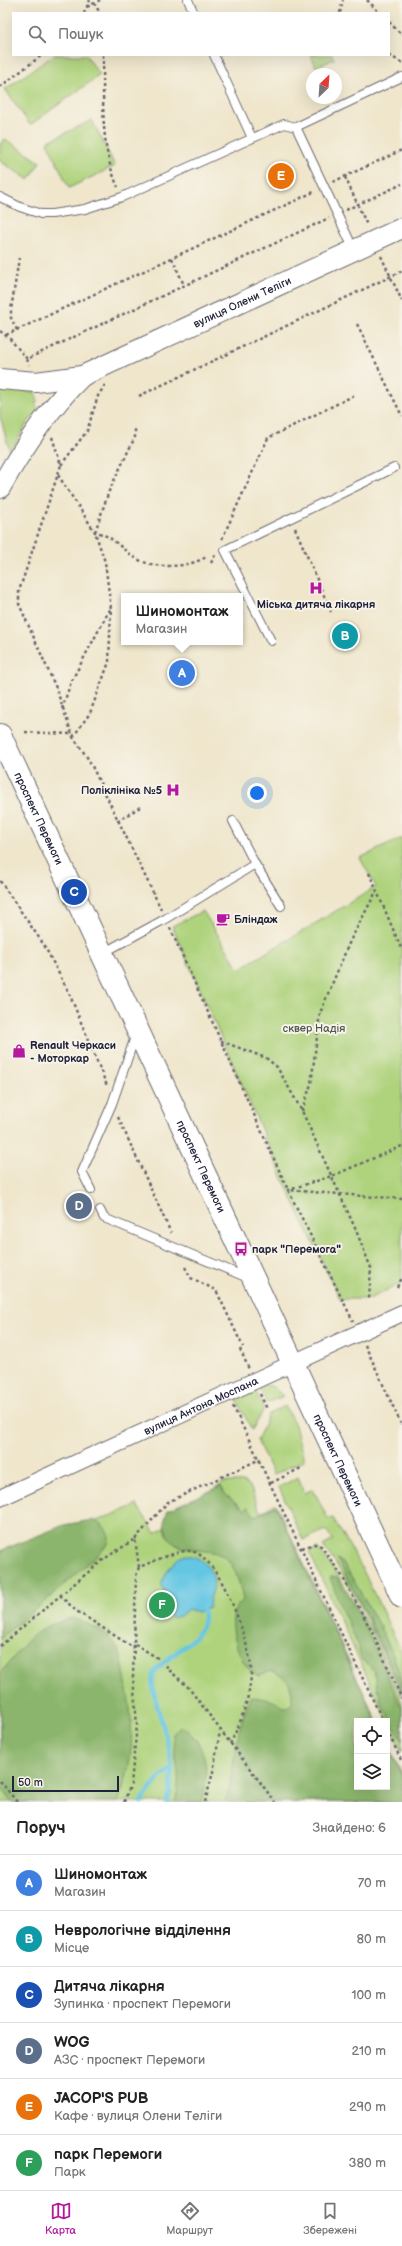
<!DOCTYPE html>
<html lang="uk">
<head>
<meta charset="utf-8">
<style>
  :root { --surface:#fff; --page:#f6f6f6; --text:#222; --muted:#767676; --line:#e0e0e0; --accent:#b5179e }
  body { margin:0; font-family:"Balsamiq Sans",sans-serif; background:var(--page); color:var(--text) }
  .controls { position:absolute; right:12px; bottom:12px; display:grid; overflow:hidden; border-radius:0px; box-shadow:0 4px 16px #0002 }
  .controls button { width:36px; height:36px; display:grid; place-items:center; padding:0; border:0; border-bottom:1px solid var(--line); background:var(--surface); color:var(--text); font:20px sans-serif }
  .compass { position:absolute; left:306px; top:68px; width:36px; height:36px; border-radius:50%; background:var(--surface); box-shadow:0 4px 16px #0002; rotate:25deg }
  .scale { position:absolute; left:12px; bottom:10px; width:107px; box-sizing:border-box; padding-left:4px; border:2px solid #22223b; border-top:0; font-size:11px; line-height:14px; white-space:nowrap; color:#22223b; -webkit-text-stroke:3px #f7f3e8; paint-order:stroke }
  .you { position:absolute; left:257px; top:793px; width:14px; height:14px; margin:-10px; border:3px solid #fff; border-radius:50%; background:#1a73e8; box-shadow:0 0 0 6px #1a73e833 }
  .badge { display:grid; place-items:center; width:26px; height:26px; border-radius:50%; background:var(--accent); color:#fff; font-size:13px; font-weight:700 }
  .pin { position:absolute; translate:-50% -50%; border:2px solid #fff; box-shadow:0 1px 4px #0006 }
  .popup { position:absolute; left:121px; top:593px; width:122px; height:52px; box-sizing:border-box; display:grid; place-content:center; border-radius:0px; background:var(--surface); filter:drop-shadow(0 1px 3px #0005); font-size:13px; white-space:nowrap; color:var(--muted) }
  .popup b { font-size:15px; color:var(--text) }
  .popup::after { content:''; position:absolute; left:50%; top:100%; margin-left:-8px; border:8px solid transparent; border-top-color:var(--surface) }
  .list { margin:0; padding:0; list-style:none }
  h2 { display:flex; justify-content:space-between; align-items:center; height:52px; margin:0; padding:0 16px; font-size:17px }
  h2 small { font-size:13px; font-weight:400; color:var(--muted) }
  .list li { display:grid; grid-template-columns:26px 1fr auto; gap:12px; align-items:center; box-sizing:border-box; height:56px; padding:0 16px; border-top:1px solid var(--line) }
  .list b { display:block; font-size:15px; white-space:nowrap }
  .list p { margin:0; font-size:13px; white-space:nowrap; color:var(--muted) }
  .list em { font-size:13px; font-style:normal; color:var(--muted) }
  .icon { flex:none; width:22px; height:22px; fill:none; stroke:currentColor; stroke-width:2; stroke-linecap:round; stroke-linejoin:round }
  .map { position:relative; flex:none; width:402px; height:1802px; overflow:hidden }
  .search { position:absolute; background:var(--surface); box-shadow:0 4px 16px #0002; left:12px; right:12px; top:12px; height:44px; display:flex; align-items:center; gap:10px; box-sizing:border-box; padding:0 14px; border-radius:0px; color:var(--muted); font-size:15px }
  .sheet { height:388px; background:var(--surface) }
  nav { display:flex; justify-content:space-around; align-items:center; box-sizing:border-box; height:56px; border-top:1px solid var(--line); background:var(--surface); font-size:11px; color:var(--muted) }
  nav a { display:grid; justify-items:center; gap:2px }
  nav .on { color:var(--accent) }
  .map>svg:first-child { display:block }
  .green { fill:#afd37d; stroke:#687a5c }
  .forest { fill:#8bb56c; stroke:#566c54 }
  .water { fill:#64c6e3; stroke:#43748f }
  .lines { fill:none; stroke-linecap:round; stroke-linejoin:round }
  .stream { stroke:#64c6e3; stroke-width:4.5 }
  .service-casing { stroke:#6a676e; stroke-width:10 }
  .minor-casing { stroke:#6a676e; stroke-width:18 }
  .tertiary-casing { stroke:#6a676e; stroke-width:22 }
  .primary-casing { stroke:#6a676e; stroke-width:24 }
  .path { stroke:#6a676e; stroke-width:2.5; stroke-dasharray:3 3; stroke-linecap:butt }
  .service { stroke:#fff; stroke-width:8 }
  .minor { stroke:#fff; stroke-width:16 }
  .tertiary { stroke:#fff; stroke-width:20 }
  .primary { stroke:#fff; stroke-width:22 }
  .labels { text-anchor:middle; stroke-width:4; stroke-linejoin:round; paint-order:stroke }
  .street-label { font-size:11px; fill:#22223b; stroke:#f7f3e8 }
  .poi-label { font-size:11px; font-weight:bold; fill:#22223b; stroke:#f7f3e8; text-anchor:start }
  .park-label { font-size:11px; fill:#4c574f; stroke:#f7f3e8 }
</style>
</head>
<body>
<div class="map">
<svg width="402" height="1802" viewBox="0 0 402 1802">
  <rect width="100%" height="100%" fill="#f7f3e8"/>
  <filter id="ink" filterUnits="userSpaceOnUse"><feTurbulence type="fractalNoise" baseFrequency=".025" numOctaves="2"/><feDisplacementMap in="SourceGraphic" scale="8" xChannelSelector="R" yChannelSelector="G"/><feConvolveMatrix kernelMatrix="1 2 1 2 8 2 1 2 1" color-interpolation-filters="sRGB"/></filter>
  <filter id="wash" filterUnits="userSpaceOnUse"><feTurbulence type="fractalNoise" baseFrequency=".012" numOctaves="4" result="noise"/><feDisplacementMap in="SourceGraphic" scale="16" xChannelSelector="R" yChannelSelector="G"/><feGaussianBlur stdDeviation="0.9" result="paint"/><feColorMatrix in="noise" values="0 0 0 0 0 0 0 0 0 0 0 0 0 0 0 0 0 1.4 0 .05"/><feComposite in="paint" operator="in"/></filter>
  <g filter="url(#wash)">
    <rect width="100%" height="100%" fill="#efe6cc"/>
    <!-- green -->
    <path class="green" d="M54,55H86L100,75L30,125L5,89Z
      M311,55H332L334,59L316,67Z
      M92,120L115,166L69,188L47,142Z
      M5,139L40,162L29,180L0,161V146Z
      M0,388L35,392L38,401L35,403L39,410L28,422L10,452L0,416Z
      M402,838V1283L369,1299H340L288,1190L172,926L203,911L239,969L376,887L360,858Z
      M262,1385L272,1386L283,1396L267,1403L258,1386Z
      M254,1387L264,1409L252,1430L236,1399L238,1395Z
      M285,1406L295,1425L304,1460L273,1475L257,1440L269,1414Z
      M298,1477L305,1493L313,1489L328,1519L333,1518L362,1568L402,1653V1696C379,1645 357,1591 323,1546L333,1540L326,1530L303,1540L279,1487Z
      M230,1482H242L250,1486L260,1512L276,1504L377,1721H357V1787H387V1742L402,1774V1802H0V1559L137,1505L155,1533L183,1518L222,1483Z
      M318,1548L340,1578L371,1631L402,1702V1752L309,1552Z"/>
    <!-- forest -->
    <path class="forest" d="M221,1486L225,1494L244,1509L248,1507L255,1516L276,1506L376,1721H357V1787H387V1745L402,1777V1802H226C235,1768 235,1728 251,1697C257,1697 264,1699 270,1700C280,1702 281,1712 292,1704C293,1685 288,1678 271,1671L259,1676C241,1671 227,1627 235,1610C237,1606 240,1603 243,1600C240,1587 237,1569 227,1559C211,1544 177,1558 167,1534C163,1525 164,1520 168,1510Z
      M92,1520C104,1524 113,1533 107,1546L49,1598L0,1638V1551L64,1525Z
      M337,1559L344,1564C361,1594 402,1658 402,1691L363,1607Z
      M330,1577H337L361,1618L402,1708V1741L381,1702L374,1670L362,1660L355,1638L341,1608Z
      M73,1618C88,1624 103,1629 114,1643C123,1654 123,1669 126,1683C134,1729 135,1758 118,1802H11L0,1785V1673C28,1643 29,1628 73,1618Z
      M180,1726C208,1741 210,1774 202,1802H175C183,1776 174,1760 173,1734Z"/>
    <!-- water -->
    <path class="water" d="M185,1555C202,1555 218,1573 213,1590C211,1596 209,1601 209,1608L197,1612L188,1609L180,1616L172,1618L167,1614L172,1599L167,1595L161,1585C167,1572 171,1560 185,1555Z"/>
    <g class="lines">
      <!-- stream -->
      <path class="stream" d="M141,1802L160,1777L171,1769
        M167,1802C179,1768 167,1742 158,1708C155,1696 151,1686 153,1674C167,1652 211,1640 203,1610"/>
    </g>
  </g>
  <g filter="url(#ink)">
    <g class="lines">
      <!-- service casing -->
      <g class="service-casing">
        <path id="service" d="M188,0L194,13
          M214,55L252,138
          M296,127L402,77
          M0,197L20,207L41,214H52L85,209L122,197L284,124L296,127L354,250
          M271,641L225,550L394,468
          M255,864L281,906
          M103,953L165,919L255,864L233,821
          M91,1190L82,1172L112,1104L136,1034
          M100,1210L104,1218L248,1278"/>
      </g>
      <!-- minor casing -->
      <g class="minor-casing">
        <g id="minor">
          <path id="s1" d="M0,1498L402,1313"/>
        </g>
      </g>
      <!-- tertiary casing -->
      <g class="tertiary-casing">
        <g id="tertiary">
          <path id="s2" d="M0,379L36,382L82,376L402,228"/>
          <path d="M0,488C23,447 48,409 82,376"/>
        </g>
      </g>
      <!-- primary casing -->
      <g class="primary-casing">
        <g id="primary">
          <path id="s3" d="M0,735L402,1597"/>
        </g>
      </g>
      <!-- path -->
      <path class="path" d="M367,0L380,13
        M94,3L100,13
        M87,7L100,0
        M84,13L90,0
        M340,13L343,0
        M389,22L402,35
        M103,55C104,100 99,145 118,187
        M389,55L402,63
        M0,87L42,55
        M345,177L367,225
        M333,182L402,150
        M346,210L402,184
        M381,256L402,301
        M172,258L184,285
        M357,324L402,416
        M17,330L11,318V310L19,258
        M0,331L10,339L27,359L329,218
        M6,335L316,191
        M27,359L29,365
        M139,396L402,271
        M52,437L61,465L19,591V604L56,688L73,737L89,760L161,909
        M61,465L87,431L98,396L105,385
        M58,475L95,532C112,535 120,548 134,557C152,570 188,568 206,557
        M295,528L331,612
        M222,539L268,438L355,395
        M211,563L215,555
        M62,709L71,682L110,609
        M25,732L72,734
        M73,737L90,713L109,662L111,609L105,562L95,532L109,491L135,437V427
        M138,795L151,788
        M117,821L142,806
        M369,873L402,950
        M0,881L44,945L69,993L107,1086
        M170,928L288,1190L353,1321
        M221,1041L266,1058L277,1067L302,1111L355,1228L371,1268L369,1299
        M302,1111L311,1084L320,1013L350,941L377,890
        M118,1117L171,1233
        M402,1146L332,1176L288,1190L402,1199
        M185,1267L191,1278L216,1290L243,1347
        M397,1287L402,1278
        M365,1345L402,1426
        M240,1349L249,1369
        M260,1394L267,1409
        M233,1406L383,1721
        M271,1483L303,1467
        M135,1539L168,1502L260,1459
        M302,1548L314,1544L321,1546L342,1576L371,1630L402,1699
        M60,1595L75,1610L134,1648
        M135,1644L159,1659
        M0,1646L104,1559L135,1539L139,1567C151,1563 179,1549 191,1551C220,1556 249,1641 251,1668C252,1692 241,1723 230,1744
        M166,1665L168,1669L188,1687L275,1802
        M387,1730L402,1762
        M0,1781L17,1802
        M124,1802L131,1784L137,1725L133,1677L136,1576L139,1567
        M205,1802L213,1772L220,1731"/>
      <!-- service -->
      <use href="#service" class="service"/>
      <!-- minor -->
      <use href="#minor" class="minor"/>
      <!-- tertiary -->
      <use href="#tertiary" class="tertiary"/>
      <!-- primary -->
      <use href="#primary" class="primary"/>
    </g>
  </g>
  <!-- icons -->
  <defs>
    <g id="hospital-bare" transform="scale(1.08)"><path d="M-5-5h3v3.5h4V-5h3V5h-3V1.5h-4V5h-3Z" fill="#b5179e" stroke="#f7f3e8" stroke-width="2.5" paint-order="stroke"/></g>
    <g id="cafe-bare" transform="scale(1.08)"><path d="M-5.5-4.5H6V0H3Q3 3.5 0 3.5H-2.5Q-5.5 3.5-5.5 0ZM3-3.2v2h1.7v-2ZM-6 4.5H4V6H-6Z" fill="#b5179e" stroke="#f7f3e8" stroke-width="2.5" paint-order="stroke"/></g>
    <g id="shop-bare" transform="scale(1.08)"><path d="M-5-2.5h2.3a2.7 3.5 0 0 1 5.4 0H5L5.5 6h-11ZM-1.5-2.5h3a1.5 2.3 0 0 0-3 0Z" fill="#b5179e" stroke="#f7f3e8" stroke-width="2.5" paint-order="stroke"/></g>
    <g id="bus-bare" transform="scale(1.08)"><path d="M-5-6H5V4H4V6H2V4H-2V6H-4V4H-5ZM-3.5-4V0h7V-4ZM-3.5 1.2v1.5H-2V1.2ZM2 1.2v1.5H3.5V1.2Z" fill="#b5179e" stroke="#f7f3e8" stroke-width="2.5" paint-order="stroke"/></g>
  </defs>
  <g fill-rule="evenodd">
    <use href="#hospital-bare" x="316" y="588"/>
    <use href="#hospital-bare" x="173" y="790"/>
    <use href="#cafe-bare" x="223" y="919"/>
    <use href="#shop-bare" x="19" y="1051"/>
    <use href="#bus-bare" x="241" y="1249"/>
  </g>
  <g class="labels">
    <!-- street labels -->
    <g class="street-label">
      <text dy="4" stroke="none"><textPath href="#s2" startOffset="259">вулиця Олени Теліги</textPath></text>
      <text dy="4" stroke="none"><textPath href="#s3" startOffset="92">проспект Перемоги</textPath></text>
      <text dy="4" stroke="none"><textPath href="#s3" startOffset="476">проспект Перемоги</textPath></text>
      <text dy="4" stroke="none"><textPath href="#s1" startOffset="221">вулиця Антона Моспана</textPath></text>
      <text dy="4" stroke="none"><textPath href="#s3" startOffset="800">проспект Перемоги</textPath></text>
    </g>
    <!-- poi labels -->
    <g class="poi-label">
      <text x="316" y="608" text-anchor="middle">Міська дитяча лікарня</text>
      <text x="162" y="794" text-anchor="end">Поліклініка №5</text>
      <text x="234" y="923">Бліндаж</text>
      <text x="30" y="1049">Renault Черкаси<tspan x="30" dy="13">- Моторкар</tspan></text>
      <text x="252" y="1253">парк "Перемога"</text>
    </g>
    <!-- park labels -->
    <g class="park-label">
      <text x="314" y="1032">сквер Надія</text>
    </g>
  </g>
</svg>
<div class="controls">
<button><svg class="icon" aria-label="locate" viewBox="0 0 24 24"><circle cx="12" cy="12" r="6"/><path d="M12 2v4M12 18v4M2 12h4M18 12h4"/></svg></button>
<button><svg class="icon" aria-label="layers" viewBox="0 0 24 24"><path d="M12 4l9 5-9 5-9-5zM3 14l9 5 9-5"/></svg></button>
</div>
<svg class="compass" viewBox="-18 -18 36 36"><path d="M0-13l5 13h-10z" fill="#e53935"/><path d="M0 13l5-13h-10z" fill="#767676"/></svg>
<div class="scale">50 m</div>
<div class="you"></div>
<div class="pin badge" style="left:182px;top:673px;background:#3f7fe0">A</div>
<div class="popup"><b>Шиномонтаж</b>Магазин</div>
<div class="pin badge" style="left:345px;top:636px;background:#0f9aa8">B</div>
<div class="pin badge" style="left:74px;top:892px;background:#1a4fb4">C</div>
<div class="pin badge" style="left:79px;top:1206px;background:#5c6f8a">D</div>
<div class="pin badge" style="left:281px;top:176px;background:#e8710a">E</div>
<div class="pin badge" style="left:162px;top:1605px;background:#2e9e5b">F</div>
<div class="search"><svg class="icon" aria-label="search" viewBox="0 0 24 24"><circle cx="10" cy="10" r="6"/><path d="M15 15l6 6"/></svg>Пошук</div>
</div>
<section class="sheet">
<h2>Поруч<small>Знайдено: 6</small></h2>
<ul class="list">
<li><span class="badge" style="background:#3f7fe0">A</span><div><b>Шиномонтаж</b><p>Магазин</p></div><em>70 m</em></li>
<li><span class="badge" style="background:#0f9aa8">B</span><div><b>Неврологічне відділення</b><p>Місце</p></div><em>80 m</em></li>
<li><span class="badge" style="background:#1a4fb4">C</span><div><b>Дитяча лікарня</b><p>Зупинка · проспект Перемоги</p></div><em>100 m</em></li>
<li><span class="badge" style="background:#5c6f8a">D</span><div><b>WOG</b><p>АЗС · проспект Перемоги</p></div><em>210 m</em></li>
<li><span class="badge" style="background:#e8710a">E</span><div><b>JACOP'S PUB</b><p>Кафе · вулиця Олени Теліги</p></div><em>290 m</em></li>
<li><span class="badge" style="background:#2e9e5b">F</span><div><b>парк Перемоги</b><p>Парк</p></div><em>380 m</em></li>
</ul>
</section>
<nav>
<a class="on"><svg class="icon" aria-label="map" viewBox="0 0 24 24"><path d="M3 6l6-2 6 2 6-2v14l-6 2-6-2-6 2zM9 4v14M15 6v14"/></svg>Карта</a>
<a><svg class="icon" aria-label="directions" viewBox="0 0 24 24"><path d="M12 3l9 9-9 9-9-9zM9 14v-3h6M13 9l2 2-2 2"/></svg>Маршрут</a>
<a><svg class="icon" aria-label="saved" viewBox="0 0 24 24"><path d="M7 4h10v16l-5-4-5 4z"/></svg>Збережені</a>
</nav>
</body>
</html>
